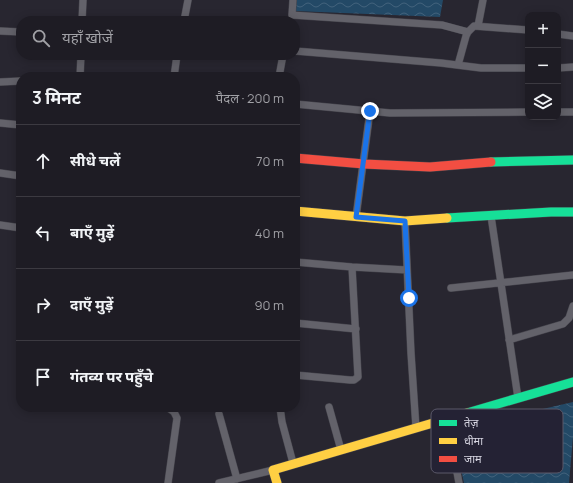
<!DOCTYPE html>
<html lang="hi">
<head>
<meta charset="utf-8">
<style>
  :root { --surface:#1e1c24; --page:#2b2931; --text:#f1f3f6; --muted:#a1a1a6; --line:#3c3a41 }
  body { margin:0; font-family:Manrope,"Noto Sans Devanagari",sans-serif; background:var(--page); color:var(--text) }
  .controls { position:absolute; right:12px; top:12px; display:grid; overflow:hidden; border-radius:8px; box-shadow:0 2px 10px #0003 }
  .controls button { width:36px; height:36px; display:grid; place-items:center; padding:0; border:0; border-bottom:1px solid var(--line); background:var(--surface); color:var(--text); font:20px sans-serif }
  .stop { position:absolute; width:12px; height:12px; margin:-9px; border:3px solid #1a73e8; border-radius:50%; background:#fff }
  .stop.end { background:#1a73e8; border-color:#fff; box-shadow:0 1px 4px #0008 }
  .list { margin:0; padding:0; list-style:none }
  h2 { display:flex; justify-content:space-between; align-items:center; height:52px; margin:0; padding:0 16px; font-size:17px }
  h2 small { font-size:13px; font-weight:400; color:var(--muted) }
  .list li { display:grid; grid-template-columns:26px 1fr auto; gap:12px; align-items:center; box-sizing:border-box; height:72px; padding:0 16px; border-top:1px solid var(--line) }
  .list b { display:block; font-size:15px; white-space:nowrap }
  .list em { font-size:13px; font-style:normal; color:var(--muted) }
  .icon { flex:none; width:22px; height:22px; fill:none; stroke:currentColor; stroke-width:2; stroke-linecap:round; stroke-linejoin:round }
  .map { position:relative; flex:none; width:573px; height:483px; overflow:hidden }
  .search { position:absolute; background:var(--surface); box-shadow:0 2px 10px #0003; left:16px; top:16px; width:284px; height:44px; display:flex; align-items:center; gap:10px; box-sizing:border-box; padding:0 14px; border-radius:16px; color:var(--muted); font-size:15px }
  .panel { position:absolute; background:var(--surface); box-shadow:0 2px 10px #0003; left:16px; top:72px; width:284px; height:340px; border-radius:16px }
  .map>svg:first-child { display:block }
  .water { fill:url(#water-waves) }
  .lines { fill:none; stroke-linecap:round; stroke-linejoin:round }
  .street-casing { stroke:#45444c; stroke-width:8 }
  .fast-casing { stroke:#45444c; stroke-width:10 }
  .slow-casing { stroke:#45444c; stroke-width:10 }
  .jam-casing { stroke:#45444c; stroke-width:10 }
  .street { stroke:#63626a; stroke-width:7 }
  .fast { stroke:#16e098; stroke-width:9 }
  .slow { stroke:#ffcf43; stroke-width:9 }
  .jam { stroke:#f24e42; stroke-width:9 }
  .route { stroke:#1a73e8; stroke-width:5 }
  .key { fill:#242234; stroke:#5a5869; stroke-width:1 }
  .key-label { font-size:11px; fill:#d8d7e3 }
</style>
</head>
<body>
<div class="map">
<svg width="573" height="483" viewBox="0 0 573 483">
  <defs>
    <pattern id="water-waves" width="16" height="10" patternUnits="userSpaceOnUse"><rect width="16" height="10" fill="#234966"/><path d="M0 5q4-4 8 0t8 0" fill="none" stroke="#42627c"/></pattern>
  </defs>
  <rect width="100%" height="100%" fill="#282630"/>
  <!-- water -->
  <path class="water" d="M296,0H443L440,17L295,11Z
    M573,402V437L569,483H464L454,437L461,428Z"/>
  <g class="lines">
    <!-- street casing -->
    <g class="street-casing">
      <path id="street" d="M293,0L292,15L442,25L468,32
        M82,21L83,0
        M184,21L188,0
        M478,26L483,0
        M0,31L21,32
        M558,34L573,36
        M295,51L441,63L481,68H528
        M458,65L466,36L468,32L474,26L528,30
        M558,68L573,67
        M80,77L81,55
        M174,77L177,55
        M279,77L283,55
        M0,82L21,81
        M295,104L390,113L528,112
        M558,112H573
        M0,123L21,125
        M0,173L21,176
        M491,216L518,398
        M356,217L370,111
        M405,221L411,353L416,428
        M0,225L21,228
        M295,262L352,267L407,270
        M451,288L573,275
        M295,323L356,329
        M509,340L563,324L569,318L573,306
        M295,375L350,380H354L358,377L352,267
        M167,407L174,412L177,418L168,483
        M280,407L282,422L293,463
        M329,407L341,450
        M219,414L237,479
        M447,419L459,483
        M219,483L273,470"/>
    </g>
    <!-- fast casing -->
    <g class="fast-casing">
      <path id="fast" d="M491,162L573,160
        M447,218L551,212H573
        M467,413L573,382"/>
    </g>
    <!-- slow casing -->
    <g class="slow-casing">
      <path id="slow" d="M295,211L405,221L447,218
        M277,483L273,470L467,413"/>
    </g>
    <!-- jam casing -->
    <g class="jam-casing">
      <path id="jam" d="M295,158L364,164L430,167L491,162"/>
    </g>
    <!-- street -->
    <use href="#street" class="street"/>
    <!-- fast -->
    <use href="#fast" class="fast"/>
    <!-- slow -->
    <use href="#slow" class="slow"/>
    <!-- jam -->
    <use href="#jam" class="jam"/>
  </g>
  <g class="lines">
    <!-- route -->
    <path class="route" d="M370,111L356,217L405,221L409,298"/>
  </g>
  <!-- legend -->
  <rect x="431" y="409" width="132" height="64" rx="6" class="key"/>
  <rect x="439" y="420" width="18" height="6" fill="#16e098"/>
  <rect x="439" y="438" width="18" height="6" fill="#ffcf43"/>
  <rect x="439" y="456" width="18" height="6" fill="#f24e42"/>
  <g class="key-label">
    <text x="464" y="427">तेज़</text>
    <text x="464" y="445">धीमा</text>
    <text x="464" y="463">जाम</text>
  </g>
</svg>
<div class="controls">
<button>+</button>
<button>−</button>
<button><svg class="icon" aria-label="layers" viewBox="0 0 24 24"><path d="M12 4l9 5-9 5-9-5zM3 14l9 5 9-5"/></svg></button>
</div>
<div class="stop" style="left:409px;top:298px"></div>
<div class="stop end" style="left:370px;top:111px"></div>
<div class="search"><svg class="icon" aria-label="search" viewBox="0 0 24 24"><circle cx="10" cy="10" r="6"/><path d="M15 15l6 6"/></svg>यहाँ खोजें</div>
<section class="panel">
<h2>3 मिनट<small>पैदल · 200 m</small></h2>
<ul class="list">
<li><svg class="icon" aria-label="ahead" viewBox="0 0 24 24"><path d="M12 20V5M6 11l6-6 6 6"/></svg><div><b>सीधे चलें</b></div><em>70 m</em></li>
<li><svg class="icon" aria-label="left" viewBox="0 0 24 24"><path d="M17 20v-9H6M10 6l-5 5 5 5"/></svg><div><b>बाएँ मुड़ें</b></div><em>40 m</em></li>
<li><svg class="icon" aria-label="right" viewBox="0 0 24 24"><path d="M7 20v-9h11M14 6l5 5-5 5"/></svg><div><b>दाएँ मुड़ें</b></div><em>90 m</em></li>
<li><svg class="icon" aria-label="arrive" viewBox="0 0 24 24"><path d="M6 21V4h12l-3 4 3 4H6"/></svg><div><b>गंतव्य पर पहुँचे</b></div></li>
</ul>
</section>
</div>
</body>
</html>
